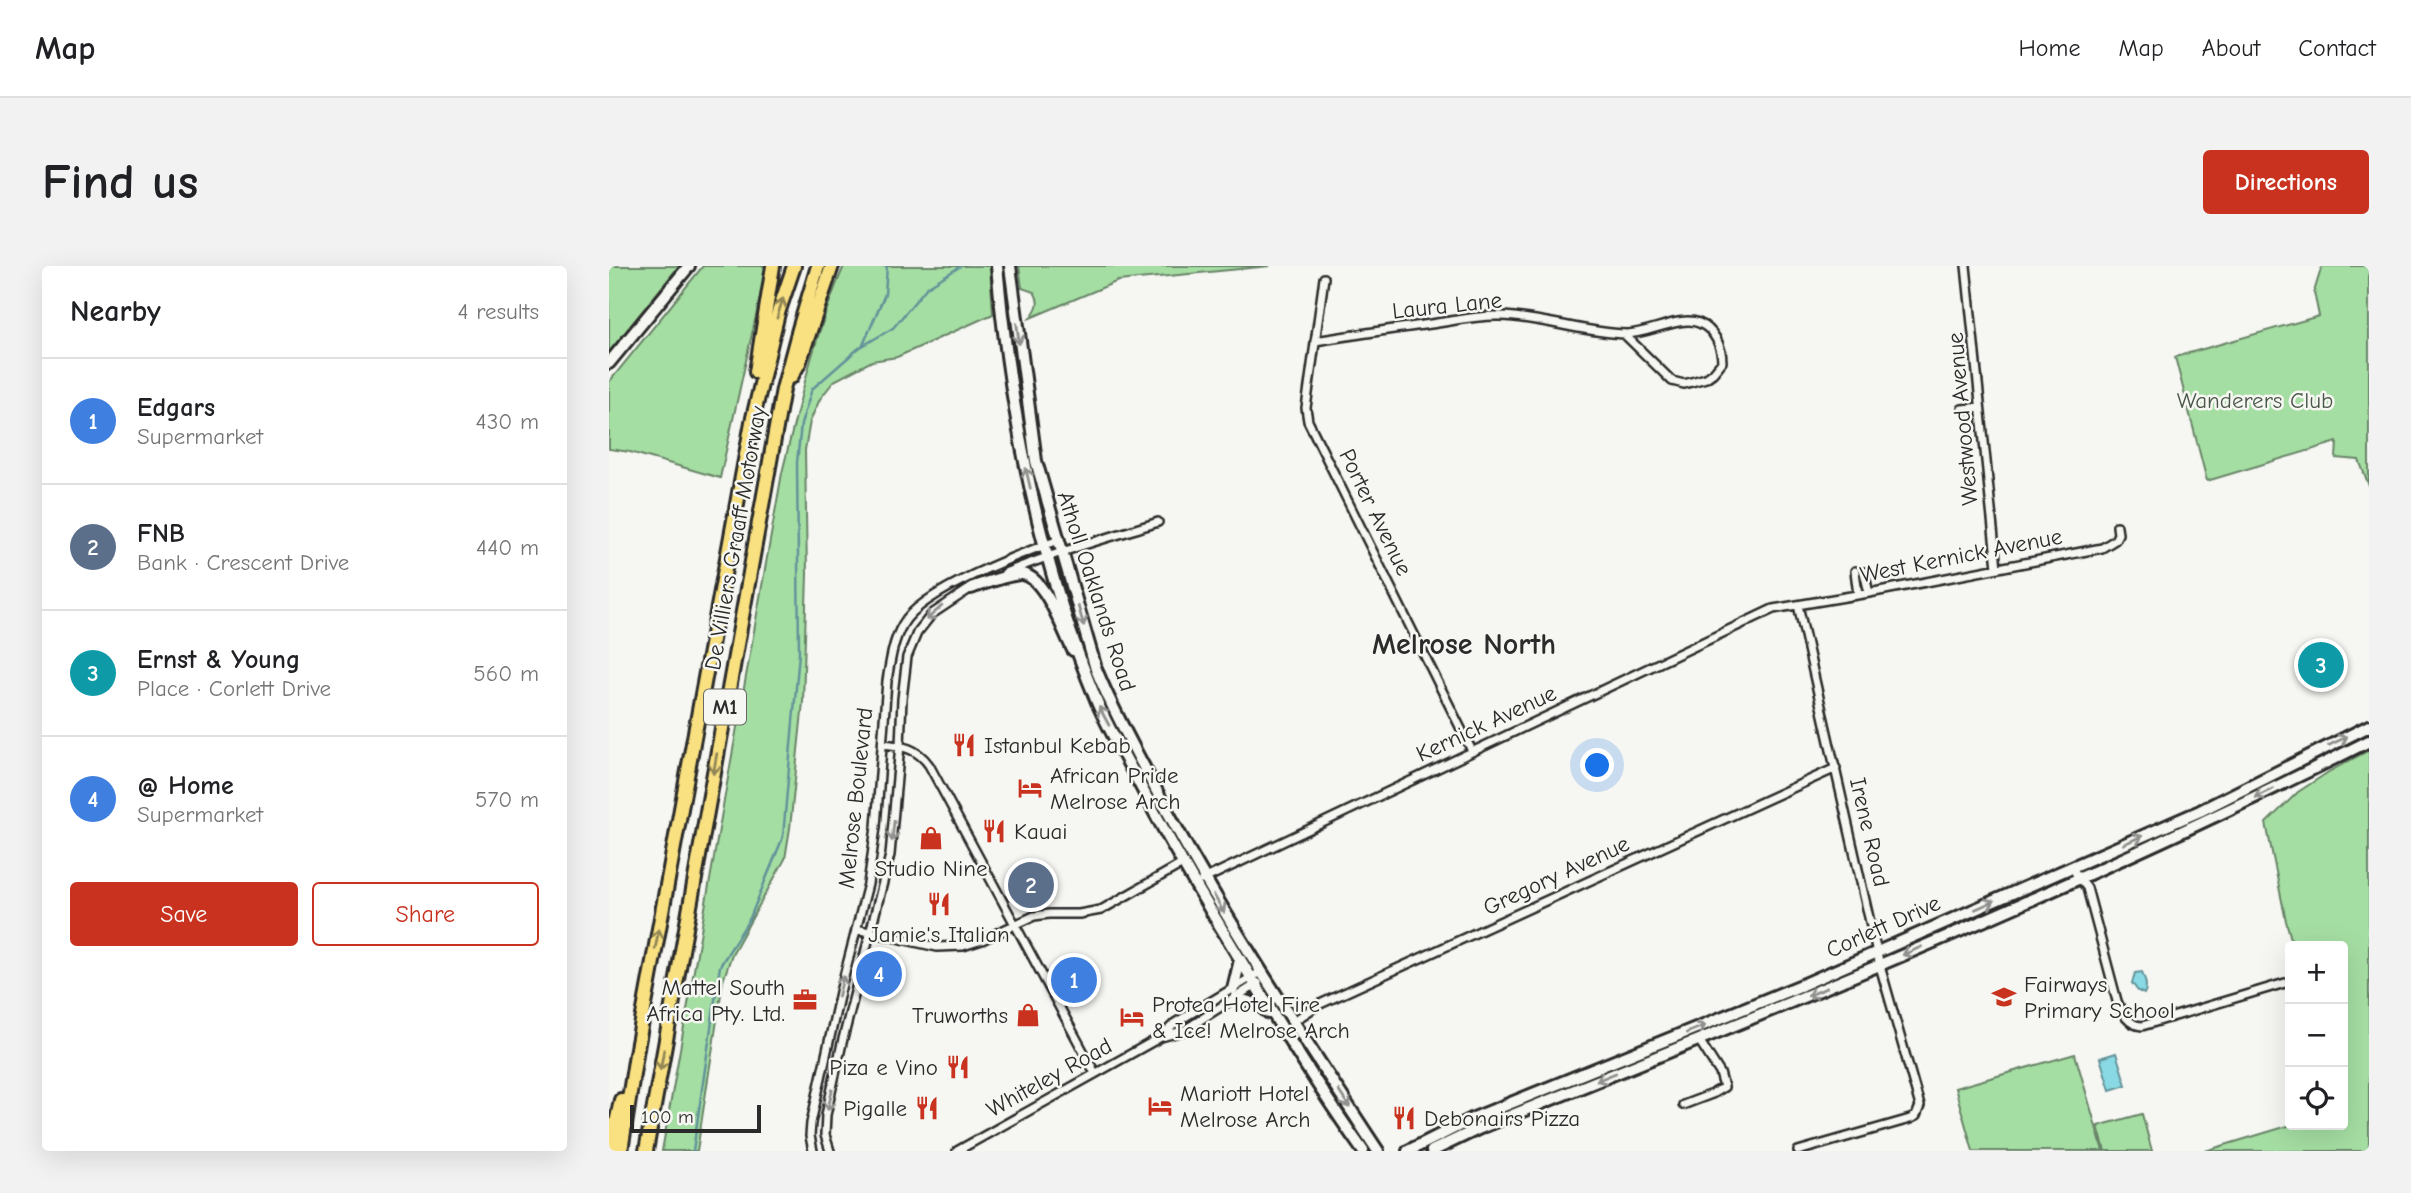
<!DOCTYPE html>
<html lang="en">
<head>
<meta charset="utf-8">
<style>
  :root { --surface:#fff; --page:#f2f2f2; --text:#202124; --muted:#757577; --line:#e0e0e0; --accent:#c8321e }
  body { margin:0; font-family:"Comic Neue",sans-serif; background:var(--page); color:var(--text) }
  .controls { position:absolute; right:21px; bottom:21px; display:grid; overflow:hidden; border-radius:7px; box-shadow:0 7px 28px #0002 }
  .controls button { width:63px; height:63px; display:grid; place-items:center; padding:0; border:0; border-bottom:2px solid var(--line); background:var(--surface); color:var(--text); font:35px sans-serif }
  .scale { position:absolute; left:21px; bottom:18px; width:131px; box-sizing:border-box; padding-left:7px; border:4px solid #2b2b2b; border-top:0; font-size:19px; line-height:24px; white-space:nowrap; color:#2b2b2b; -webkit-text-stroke:5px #f6f6f2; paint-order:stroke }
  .you { position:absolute; left:989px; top:500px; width:24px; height:24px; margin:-18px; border:5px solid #fff; border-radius:50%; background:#1a73e8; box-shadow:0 0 0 10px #1a73e833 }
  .badge { display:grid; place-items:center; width:46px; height:46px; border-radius:50%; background:var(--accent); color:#fff; font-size:23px; font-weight:700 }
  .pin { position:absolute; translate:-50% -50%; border:4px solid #fff; box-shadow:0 2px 7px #0006 }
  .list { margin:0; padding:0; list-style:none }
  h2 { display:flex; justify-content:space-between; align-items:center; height:91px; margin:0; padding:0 28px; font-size:30px }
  h2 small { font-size:23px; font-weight:400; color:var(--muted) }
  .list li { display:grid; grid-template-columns:46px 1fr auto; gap:21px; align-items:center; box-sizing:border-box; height:126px; padding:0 28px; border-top:2px solid var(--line) }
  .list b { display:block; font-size:26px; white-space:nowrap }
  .list p { margin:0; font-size:23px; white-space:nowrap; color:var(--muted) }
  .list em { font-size:23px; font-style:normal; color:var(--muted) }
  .actions { display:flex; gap:14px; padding:21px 28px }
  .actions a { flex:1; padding:16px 0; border:2px solid var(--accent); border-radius:7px; text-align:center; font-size:24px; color:var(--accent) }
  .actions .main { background:var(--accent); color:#fff }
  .icon { flex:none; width:38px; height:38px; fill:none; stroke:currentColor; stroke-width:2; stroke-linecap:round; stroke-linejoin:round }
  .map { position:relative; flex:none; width:1760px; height:885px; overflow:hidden; border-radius:7px }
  header { display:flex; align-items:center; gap:42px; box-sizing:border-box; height:98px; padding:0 35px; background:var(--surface); border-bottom:2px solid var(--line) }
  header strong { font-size:33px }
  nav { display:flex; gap:38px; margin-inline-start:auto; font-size:24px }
  .intro { display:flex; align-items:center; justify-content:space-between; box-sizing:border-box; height:168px; padding:0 42px }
  h1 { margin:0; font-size:49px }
  .button { padding:18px 32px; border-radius:7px; background:var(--accent); color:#fff; font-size:24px; font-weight:700 }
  main { display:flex; gap:42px; padding:0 42px }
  aside { flex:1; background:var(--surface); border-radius:7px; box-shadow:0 7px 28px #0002 }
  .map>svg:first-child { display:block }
  .green { fill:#a5dea3; stroke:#688467; stroke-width:2 }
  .water { fill:#88d9e3; stroke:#639399; stroke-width:2 }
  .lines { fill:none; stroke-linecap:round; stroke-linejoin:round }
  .stream { stroke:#639399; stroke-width:2.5 }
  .street-casing { stroke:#2b2b2b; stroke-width:12 }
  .secondary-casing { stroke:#2b2b2b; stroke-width:16 }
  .highway-casing { stroke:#2b2b2b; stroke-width:18 }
  .street { stroke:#f6f6f2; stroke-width:7 }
  .secondary { stroke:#f6f6f2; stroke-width:10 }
  .highway { stroke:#f9e181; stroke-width:12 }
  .oneway { stroke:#928656 }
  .oneway2 { stroke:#90908e }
  .labels { text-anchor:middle; stroke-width:5; stroke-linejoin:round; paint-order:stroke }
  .shield { fill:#f6f6f2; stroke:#686867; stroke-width:2 }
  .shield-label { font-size:21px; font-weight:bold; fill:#2b2b2b }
  .street-label { font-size:23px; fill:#2b2b2b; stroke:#f6f6f2 }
  .park-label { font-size:23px; fill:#4a5849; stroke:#f6f6f2 }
  .poi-label { font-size:23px; fill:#2b2b2b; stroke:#f6f6f2; text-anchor:start }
  .district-label { font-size:30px; font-weight:bold; fill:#2b2b2b; stroke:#f6f6f2 }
</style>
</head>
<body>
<header>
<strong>Map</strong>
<nav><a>Home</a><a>Map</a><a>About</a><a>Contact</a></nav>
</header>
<div class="intro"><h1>Find us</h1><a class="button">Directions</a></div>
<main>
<aside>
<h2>Nearby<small>4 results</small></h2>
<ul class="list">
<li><span class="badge" style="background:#3f7fe0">1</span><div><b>Edgars</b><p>Supermarket</p></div><em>430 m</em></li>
<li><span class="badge" style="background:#5c6f8a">2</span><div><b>FNB</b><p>Bank · Crescent Drive</p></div><em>440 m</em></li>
<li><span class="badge" style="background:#0f9aa8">3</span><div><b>Ernst &amp; Young</b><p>Place · Corlett Drive</p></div><em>560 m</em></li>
<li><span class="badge" style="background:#3f7fe0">4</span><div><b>@ Home</b><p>Supermarket</p></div><em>570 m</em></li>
</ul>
<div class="actions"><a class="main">Save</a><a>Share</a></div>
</aside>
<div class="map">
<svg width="1760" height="885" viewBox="0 0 1760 885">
  <rect width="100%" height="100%" fill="#f6f6f2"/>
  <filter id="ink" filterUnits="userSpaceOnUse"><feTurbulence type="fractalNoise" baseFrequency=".0143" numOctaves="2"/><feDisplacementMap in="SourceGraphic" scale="14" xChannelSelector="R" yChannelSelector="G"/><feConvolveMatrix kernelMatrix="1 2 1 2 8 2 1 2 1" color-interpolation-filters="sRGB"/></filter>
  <g filter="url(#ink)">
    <!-- green -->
    <path class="green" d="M0,0H70L0,86Z
      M94,0H158L111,212L21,186L0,183V116Z
      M235,0H381L384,48L288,91L263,95L225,115L211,133L201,155L196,184L198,308L194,436L181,562L176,593L123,688L114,715L88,885H53L173,207C190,138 206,66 235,0Z
      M410,0H661L509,15L421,52C428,43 432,36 425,26L413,22Z
      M1713,0H1760V220L1750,194L1727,192L1728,176L1598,215L1566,91L1710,50L1705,26Z
      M1760,484V885H1596L1682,859H1734V680H1684L1677,655L1657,557L1689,526L1721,505Z
      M1466,788L1494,885H1364L1346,822Z
      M1533,848L1543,885H1496L1489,860Z"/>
    <!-- water -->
    <path class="water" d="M1533,706C1536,712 1539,722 1535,728L1529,725L1523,717L1526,707Z
      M1507,787L1517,819L1501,824L1491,792Z"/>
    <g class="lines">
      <!-- stream -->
      <path class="stream" d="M254,79L276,28L278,0
        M84,885L111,700L141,652L174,571L190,387L188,197L192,158L203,123L250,82L284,62L318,21L352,0"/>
      <!-- street casing -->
      <g class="street-casing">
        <path id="street" d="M1357,0L1388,302
          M715,12L697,142L699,155L863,485
          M706,75C744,69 783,63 822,58C844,55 868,49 891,50C933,51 975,67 1017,68C1040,68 1071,49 1090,57C1105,63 1113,80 1113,96L1104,107L1097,112L1075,118L1063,115L1015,68
          M1353,143L1371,141
          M1246,305L1249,329
          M1255,306L1260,327
          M396,307C445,286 497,273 549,256
          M274,478C294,480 308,482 320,499L486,807
          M1462,601L1478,622L1508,735C1513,747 1519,759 1533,760L1676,717L1681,718
          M593,614L1164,343L1260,327L1493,282L1506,274L1509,268L1508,260
          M247,663L328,681L354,680L373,674L425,650L440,648H470L492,644L573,598
          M685,755L709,739L1227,502
          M552,771L566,757L653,705
          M1074,839L1103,828L1115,821L1111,807L1090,774
          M204,885L201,870L202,857L231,726L259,618L267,561L278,415C281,397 284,374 294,358C312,325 413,287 450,274
          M221,885L216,869L217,849L233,777L281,589L291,479L293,433L298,391L308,367L323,348L365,320
          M348,885L552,771L574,765L649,717
          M1189,885L1301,853L1307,850L1311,840L1271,700L1189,339"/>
      </g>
      <!-- secondary casing -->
      <g class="secondary-casing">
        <path id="secondary" d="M388,0C401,147 431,299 488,436C502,469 523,502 539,534C570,594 605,650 640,708C676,768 713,827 754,885
          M401,0L427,195L487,403C503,443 524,480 544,518C610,645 690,765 769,885
          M0,97L80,0
          M362,322C377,317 394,310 410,308C434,305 454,365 464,384
          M624,723L631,694
          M627,732L650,739L660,747
          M799,885L865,852L1193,719L1591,545L1760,460
          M823,885L871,862C1171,742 1471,621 1760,475"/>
      </g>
      <!-- highway casing -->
      <g class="highway-casing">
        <path id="highway" d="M147,106L164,0
          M182,111L190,97L223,0
          M1,885L12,834
          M12,885L27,788L143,156L169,47L185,0
          M37,885L174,123L190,63L209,0"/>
      </g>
      <!-- street -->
      <use href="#street" class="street"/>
      <!-- secondary -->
      <use href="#secondary" class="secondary"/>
      <!-- highway -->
      <use href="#highway" class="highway"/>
    </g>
    <!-- one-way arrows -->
    <defs><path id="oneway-shaft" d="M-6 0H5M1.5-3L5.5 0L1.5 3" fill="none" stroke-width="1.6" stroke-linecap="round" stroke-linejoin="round" transform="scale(1.75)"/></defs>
    <g class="oneway">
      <use href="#oneway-shaft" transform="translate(171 42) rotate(-73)"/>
      <use href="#oneway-shaft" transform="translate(106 498) rotate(100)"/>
      <use href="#oneway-shaft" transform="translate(48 673) rotate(-79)"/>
      <use href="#oneway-shaft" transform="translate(53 794) rotate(100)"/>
    </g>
    <g class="oneway2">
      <use href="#oneway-shaft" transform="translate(409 68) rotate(83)"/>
      <use href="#oneway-shaft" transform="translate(419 212) rotate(-103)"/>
      <use href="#oneway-shaft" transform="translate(325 347) rotate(139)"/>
      <use href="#oneway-shaft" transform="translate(472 350) rotate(74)"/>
      <use href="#oneway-shaft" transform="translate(495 450) rotate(-118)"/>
      <use href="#oneway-shaft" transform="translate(1729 475) rotate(-26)"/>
      <use href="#oneway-shaft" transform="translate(1655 527) rotate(154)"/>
      <use href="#oneway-shaft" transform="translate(284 565) rotate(96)"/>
      <use href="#oneway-shaft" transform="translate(1524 574) rotate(-24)"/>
      <use href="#oneway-shaft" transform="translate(610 638) rotate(60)"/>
      <use href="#oneway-shaft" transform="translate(1376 639) rotate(-24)"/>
      <use href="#oneway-shaft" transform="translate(1303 685) rotate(156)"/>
      <use href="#oneway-shaft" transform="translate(232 720) rotate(-76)"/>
      <use href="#oneway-shaft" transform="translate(1208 726) rotate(157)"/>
      <use href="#oneway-shaft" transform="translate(1087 763) rotate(-22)"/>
      <use href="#oneway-shaft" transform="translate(997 811) rotate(158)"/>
      <use href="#oneway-shaft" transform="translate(735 833) rotate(57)"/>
      <use href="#oneway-shaft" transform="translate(221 834) rotate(103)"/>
    </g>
  </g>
  <!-- icons -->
  <defs>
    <g id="restaurant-bare" transform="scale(1.89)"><path d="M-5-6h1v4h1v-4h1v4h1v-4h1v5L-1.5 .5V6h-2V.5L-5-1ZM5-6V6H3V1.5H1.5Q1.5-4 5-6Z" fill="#c8321e" stroke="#f6f6f2" stroke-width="2.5" paint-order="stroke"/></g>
    <g id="hotel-bare" transform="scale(1.89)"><path d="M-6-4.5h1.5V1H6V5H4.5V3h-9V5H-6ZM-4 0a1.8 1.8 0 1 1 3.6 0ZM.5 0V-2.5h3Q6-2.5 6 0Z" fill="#c8321e" stroke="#f6f6f2" stroke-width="2.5" paint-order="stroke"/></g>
    <g id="shop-bare" transform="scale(1.89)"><path d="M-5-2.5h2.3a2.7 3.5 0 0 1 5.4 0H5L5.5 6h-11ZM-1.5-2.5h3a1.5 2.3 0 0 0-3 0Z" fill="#c8321e" stroke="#f6f6f2" stroke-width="2.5" paint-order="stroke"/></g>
    <g id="school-bare" transform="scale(1.89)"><path d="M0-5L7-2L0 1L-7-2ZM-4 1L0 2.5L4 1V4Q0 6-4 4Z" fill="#c8321e" stroke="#f6f6f2" stroke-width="2.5" paint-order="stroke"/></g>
    <g id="office-bare" transform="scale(1.89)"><path d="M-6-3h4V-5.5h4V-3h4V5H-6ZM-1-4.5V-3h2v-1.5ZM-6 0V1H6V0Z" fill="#c8321e" stroke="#f6f6f2" stroke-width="2.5" paint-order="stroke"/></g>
  </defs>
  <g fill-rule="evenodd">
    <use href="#restaurant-bare" x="355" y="479"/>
    <use href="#hotel-bare" x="421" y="522"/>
    <use href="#restaurant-bare" x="385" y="565"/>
    <use href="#shop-bare" x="322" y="572"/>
    <use href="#restaurant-bare" x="330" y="638"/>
    <use href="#school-bare" x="1395" y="731"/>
    <use href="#office-bare" x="196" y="734"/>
    <use href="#shop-bare" x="419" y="749"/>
    <use href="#hotel-bare" x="523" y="751"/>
    <use href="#restaurant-bare" x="349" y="801"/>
    <use href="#hotel-bare" x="551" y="840"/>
    <use href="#restaurant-bare" x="318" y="842"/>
    <use href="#restaurant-bare" x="795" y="852"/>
  </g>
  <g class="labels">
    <!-- shield labels -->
    <rect class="shield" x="95" y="423.5" width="42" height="35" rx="5"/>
    <g class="shield-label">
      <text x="116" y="448">M1</text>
    </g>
    <!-- street labels -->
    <g class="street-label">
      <text transform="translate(838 39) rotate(-6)" y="8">Laura Lane</text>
      <text transform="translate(1353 153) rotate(-95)" y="8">Westwood Avenue</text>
      <text transform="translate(767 246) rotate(64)" y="8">Porter Avenue</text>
      <text transform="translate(126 272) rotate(-80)" y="8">De Villiers Graaff Motorway</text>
      <text transform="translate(1352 289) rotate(-11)" y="8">West Kernick Avenue</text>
      <text transform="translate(488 325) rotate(72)" y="8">Atholl Oaklands Road</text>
      <text transform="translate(877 457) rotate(-25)" y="8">Kernick Avenue</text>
      <text transform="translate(246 532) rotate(-84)" y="8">Melrose Boulevard</text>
      <text transform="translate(1261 566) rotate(77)" y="8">Irene Road</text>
      <text transform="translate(947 609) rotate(-25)" y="8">Gregory Avenue</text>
      <text transform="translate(1274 660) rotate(-24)" y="8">Corlett Drive</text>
      <text transform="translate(440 811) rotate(-29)" y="8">Whiteley Road</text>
    </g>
    <!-- park labels -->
    <g class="park-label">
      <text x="1646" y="142">Wanderers Club</text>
    </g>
    <!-- poi labels -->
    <g class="poi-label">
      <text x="375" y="487">Istanbul Kebab</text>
      <text x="441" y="517">African Pride<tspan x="441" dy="26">Melrose Arch</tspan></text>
      <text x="405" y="573">Kauai</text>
      <text x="322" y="610" text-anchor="middle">Studio Nine</text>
      <text x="330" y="676" text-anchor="middle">Jamie's Italian</text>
      <text x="1415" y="726">Fairways<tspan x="1415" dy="26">Primary School</tspan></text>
      <text x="176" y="729" text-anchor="end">Mattel South<tspan x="176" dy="26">Africa Pty. Ltd.</tspan></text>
      <text x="543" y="746">Protea Hotel Fire<tspan x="543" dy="26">&amp; Ice! Melrose Arch</tspan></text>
      <text x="399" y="757" text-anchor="end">Truworths</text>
      <text x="329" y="809" text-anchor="end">Piza e Vino</text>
      <text x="571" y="835">Mariott Hotel<tspan x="571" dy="26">Melrose Arch</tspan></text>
      <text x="298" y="850" text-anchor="end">Pigalle</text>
      <text x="815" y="860">Debonairs Pizza</text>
    </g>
    <!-- district labels -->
    <g class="district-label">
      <text x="855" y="388">Melrose North</text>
    </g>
  </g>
</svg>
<div class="controls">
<button>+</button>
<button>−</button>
<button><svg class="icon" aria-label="locate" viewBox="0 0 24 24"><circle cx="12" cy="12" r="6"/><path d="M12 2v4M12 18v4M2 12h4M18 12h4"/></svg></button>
</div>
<div class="scale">100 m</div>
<div class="you"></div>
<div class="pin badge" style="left:465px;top:714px;background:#3f7fe0">1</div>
<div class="pin badge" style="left:422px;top:619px;background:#5c6f8a">2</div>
<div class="pin badge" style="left:1712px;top:399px;background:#0f9aa8">3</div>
<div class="pin badge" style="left:270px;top:708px;background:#3f7fe0">4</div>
</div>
</main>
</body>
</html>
